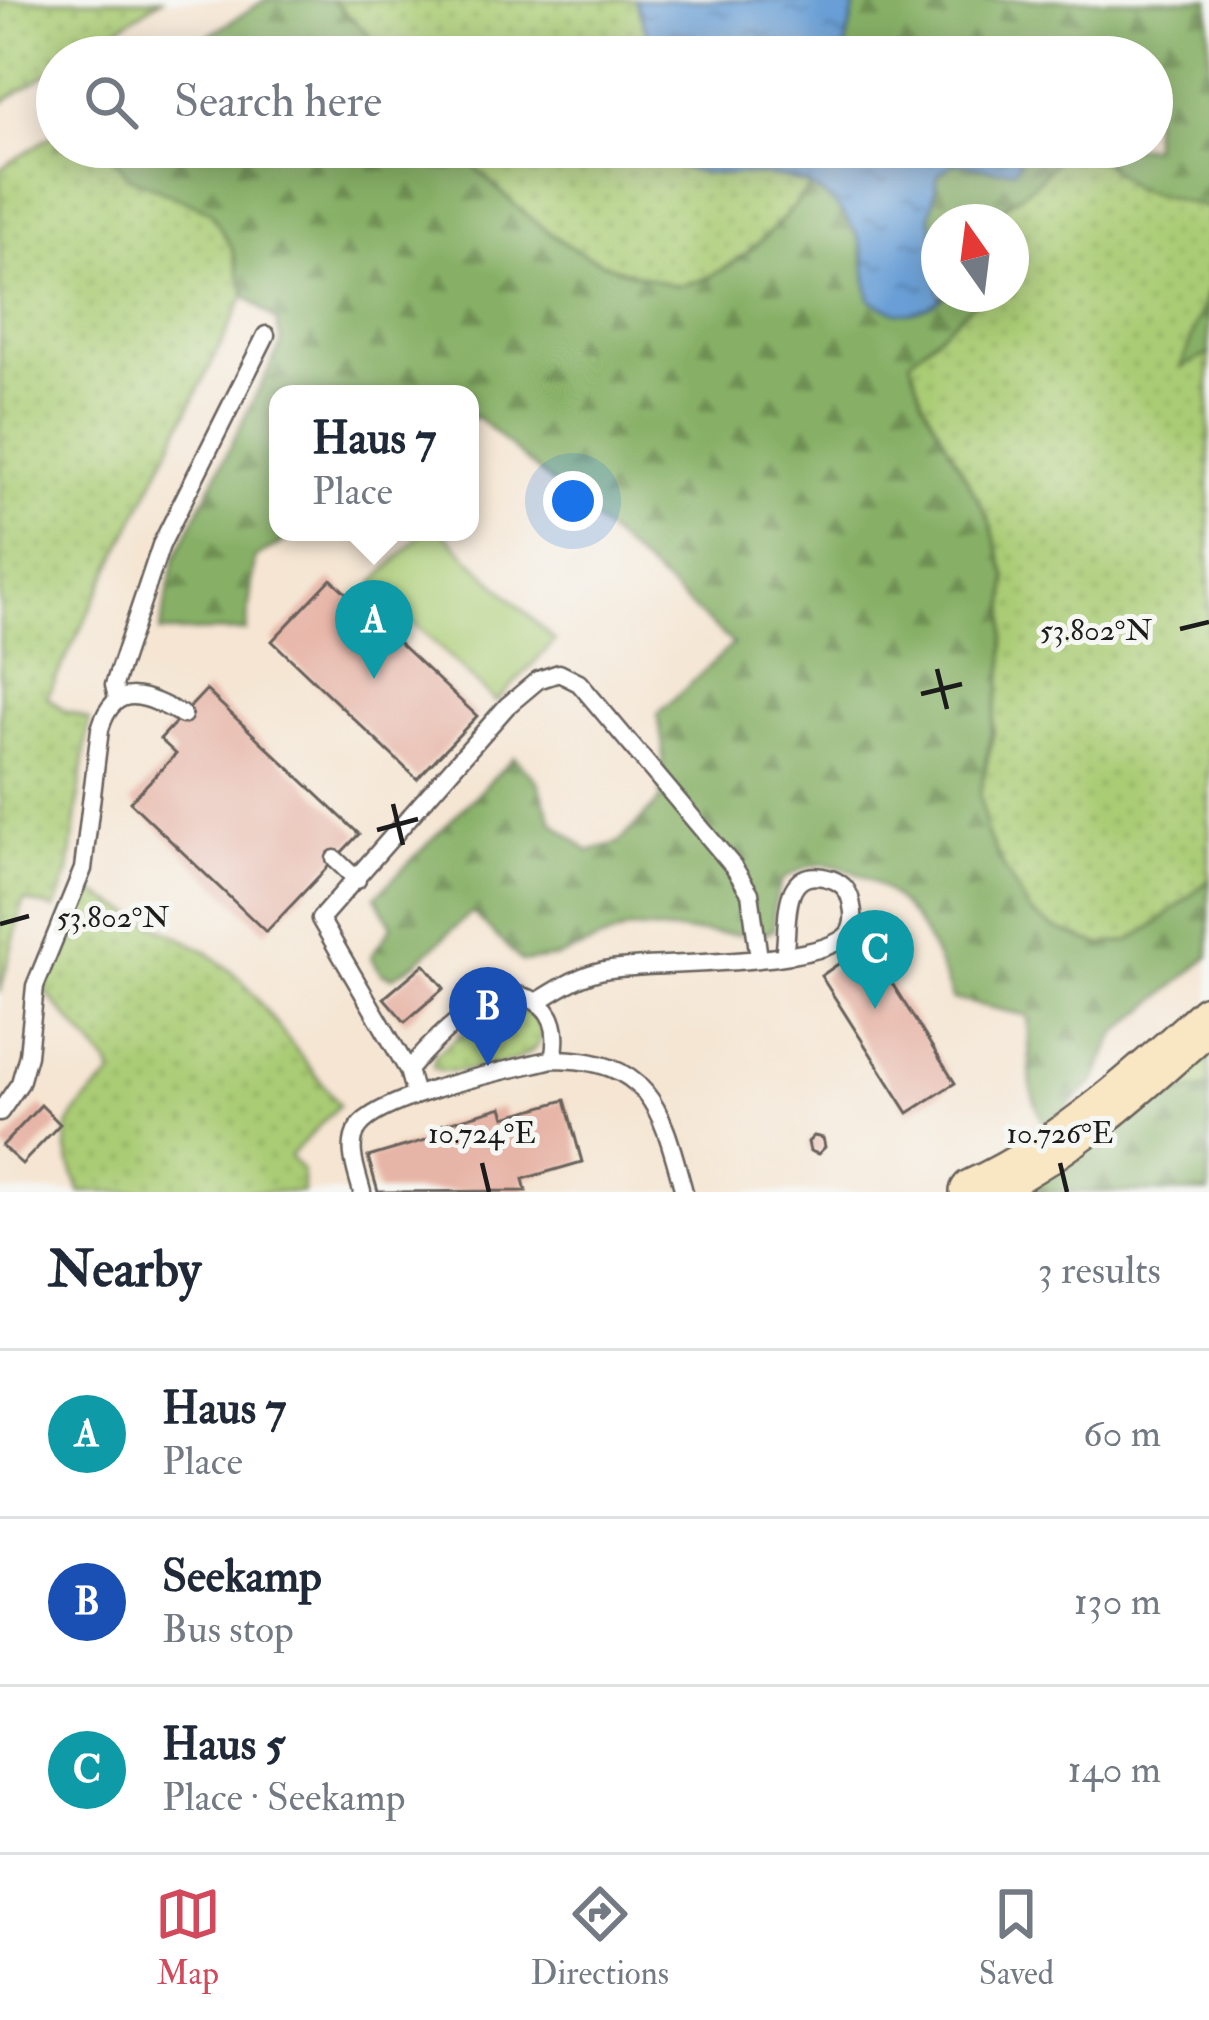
<!DOCTYPE html>
<html lang="en">
<head>
<meta charset="utf-8">
<style>
  :root { --surface:#fff; --page:#f6f6f7; --text:#1f2937; --muted:#747a83; --line:#e0e1e3; --accent:#d1495b }
  body { margin:0; font-family:"IM FELL Double Pica",serif; background:var(--page); color:var(--text) }
  .compass { position:absolute; left:921px; top:204px; width:108px; height:108px; border-radius:50%; background:var(--surface); box-shadow:0 6px 30px #0003; rotate:346deg }
  .you { position:absolute; left:573px; top:501px; width:42px; height:42px; margin:-30px; border:9px solid #fff; border-radius:50%; background:#1a73e8; box-shadow:0 0 0 18px #1a73e833 }
  .badge { display:grid; place-items:center; width:78px; height:78px; border-radius:50%; background:var(--accent); color:#fff; font-size:39px; font-weight:700 }
  .pin { position:absolute; translate:-50% -99px; filter:drop-shadow(0 3px 6px #0008) }
  .pin::after { content:''; position:absolute; top:63px; width:42px; height:36px; background:inherit; clip-path:polygon(0 0,100% 0,50% 100%) }
  .popup { position:absolute; left:269px; top:385px; width:210px; height:156px; box-sizing:border-box; display:grid; place-content:center; border-radius:24px; background:var(--surface); filter:drop-shadow(0 3px 9px #0005); font-size:39px; white-space:nowrap; color:var(--muted) }
  .popup b { font-size:45px; color:var(--text) }
  .popup::after { content:''; position:absolute; left:50%; top:100%; margin-left:-24px; border:24px solid transparent; border-top-color:var(--surface) }
  .list { margin:0; padding:0; list-style:none }
  h2 { display:flex; justify-content:space-between; align-items:center; height:156px; margin:0; padding:0 48px; font-size:51px }
  h2 small { font-size:39px; font-weight:400; color:var(--muted) }
  .list li { display:grid; grid-template-columns:78px 1fr auto; gap:36px; align-items:center; box-sizing:border-box; height:168px; padding:0 48px; border-top:3px solid var(--line) }
  .list b { display:block; font-size:45px; white-space:nowrap }
  .list p { margin:0; font-size:39px; white-space:nowrap; color:var(--muted) }
  .list em { font-size:39px; font-style:normal; color:var(--muted) }
  .icon { flex:none; width:66px; height:66px; fill:none; stroke:currentColor; stroke-width:2; stroke-linecap:round; stroke-linejoin:round }
  .map { position:relative; flex:none; width:1209px; height:1192px; overflow:hidden }
  .search { position:absolute; background:var(--surface); box-shadow:0 6px 30px #0003; left:36px; right:36px; top:36px; height:132px; display:flex; align-items:center; gap:30px; box-sizing:border-box; padding:0 42px; border-radius:66px; color:var(--muted); font-size:45px }
  .sheet { height:660px; background:var(--surface) }
  nav { display:flex; justify-content:space-around; align-items:center; box-sizing:border-box; height:168px; border-top:3px solid var(--line); background:var(--surface); font-size:33px; color:var(--muted) }
  nav a { display:grid; justify-items:center; gap:6px }
  nav .on { color:var(--accent) }
  .map>svg:first-child { display:block }
  .grass { fill:url(#grass-dots); stroke:#637448; stroke-width:3 }
  .forest { fill:url(#forest-firs); stroke:#526641; stroke-width:3 }
  .garden { fill:#aacc75; stroke:#637448; stroke-width:3 }
  .water { fill:url(#water-ripples); stroke:#425e79; stroke-width:3 }
  .building { fill:#e7b5a7 }
  .lines { fill:none; stroke-linecap:round; stroke-linejoin:round }
  .lane-casing { stroke:#68625c; stroke-width:21 }
  .secondary-casing { stroke:#68625c; stroke-width:50 }
  .lane { stroke:#fff; stroke-width:16 }
  .secondary { stroke:#f9e7c3; stroke-width:45 }
  .ticks { fill:none; stroke:#1c1c1c; stroke-width:4.5 }
  .ticks-label { font-size:30px; text-anchor:middle; fill:#1c1c1c; stroke:#f6f6f2; stroke-width:10; stroke-linejoin:round; paint-order:stroke }
</style>
</head>
<body>
<div class="map">
<svg width="1209" height="1192" viewBox="0 0 1209 1192">
  <defs>
    <pattern id="grass-dots" width="8" height="8" patternUnits="userSpaceOnUse" patternTransform="scale(3)"><rect width="8" height="8" fill="#aacc75"/><path d="M2 2h.1M6 6h.1" fill="none" stroke="#92af65" stroke-width="1.8" stroke-linecap="round"/></pattern>
    <pattern id="forest-firs" width="22" height="20" patternUnits="userSpaceOnUse" patternTransform="scale(3)"><rect width="22" height="20" fill="#87b066"/><path d="M5 1l3.5 6h-7zM16 11l3.5 6h-7z" fill="#6e8e53"/></pattern>
    <pattern id="water-ripples" width="26" height="14" patternUnits="userSpaceOnUse" patternTransform="scale(3)"><rect width="26" height="14" fill="#699fd6"/><path d="M2 4q2-2 4 0t4 0M15 11q2-2 4 0t4 0" fill="none" stroke="#5681ad"/></pattern>
  </defs>
  <rect width="100%" height="100%" fill="#f6f6f2"/>
  <filter id="ink" filterUnits="userSpaceOnUse"><feTurbulence type="fractalNoise" baseFrequency=".00833" numOctaves="2"/><feDisplacementMap in="SourceGraphic" scale="24" xChannelSelector="R" yChannelSelector="G"/><feConvolveMatrix kernelMatrix="1 2 1 2 8 2 1 2 1" color-interpolation-filters="sRGB"/></filter>
  <filter id="wash" filterUnits="userSpaceOnUse"><feTurbulence type="fractalNoise" baseFrequency=".004" numOctaves="4" result="noise"/><feDisplacementMap in="SourceGraphic" scale="48" xChannelSelector="R" yChannelSelector="G"/><feGaussianBlur stdDeviation="2.7" result="paint"/><feColorMatrix in="noise" values="0 0 0 0 0 0 0 0 0 0 0 0 0 0 0 0 0 1.4 0 .05"/><feComposite in="paint" operator="in"/></filter>
  <g filter="url(#wash)">
    <rect width="100%" height="100%" fill="#f5e5d2"/>
    <!-- grass -->
    <path class="grass" d="M0,0H161L73,57H57V67L0,104Z
      M332,0H635L648,36L647,57H383L370,36Z
      M57,132V147H107L127,176L210,210L232,248L245,295L47,697L64,710L89,720L69,872L55,909L24,900L0,993V169Z
      M454,147H652L657,153L719,175L769,173L811,186C782,222 730,280 679,285C669,286 654,279 643,276C558,255 515,205 454,147Z
      M1068,147H1086L1134,189L1209,208V288L1182,366L1209,354V880L1159,922L1129,941L1100,945L1054,928L1030,912L1006,872L986,834L980,793L994,732L989,519L923,401L910,360L973,304L975,294H1011V222H993L995,213L1036,183Z
      M88,890L206,951L242,980L339,1105L290,1156L302,1171L303,1192H80C55,1128 64,1120 112,1076L109,1065L45,991L51,968Z
      M507,1006L532,1013C536,1021 543,1031 540,1041C532,1064 451,1077 433,1068L435,1055L492,1010Z
      M1209,1032V1088L1137,1100Z"/>
    <!-- forest -->
    <path class="forest" d="M265,0H332L370,36L383,57H175Z
      M856,0H1209V208L1134,189L1086,147H1152V57H919L905,52L896,57H839L846,45Z
      M107,147H454C515,205 558,255 643,276C654,279 669,286 679,285C731,280 781,223 811,186L837,206L860,239L870,299C898,317 914,317 942,298L943,294H975L973,304L910,360L923,401L989,519L1007,578L1004,665L980,793L987,834L1006,872L1030,912L1054,928L1100,945L1129,941L1159,922L1209,880V957L1115,1035L1095,1081L1045,1128L1031,1090L1028,1016L952,999C934,946 913,900 860,875C827,860 813,860 782,880L773,908L774,930L756,935L629,929L558,957L522,962L472,912L417,962L392,977L381,973L371,956L392,926L376,896L514,757L538,782L552,821L588,851L618,843L661,799L663,747L658,714L733,644L477,417L470,419V394H278V532H300L255,558L246,631L160,632L175,558L282,343L276,321L245,295L232,248L210,211L127,176Z
      M1015,147H1068L1036,183L996,213L993,222H939V252L930,217L938,175L955,162L995,170Z
      M1209,288V354L1181,368Z
      M1209,1088V1192H1033L1034,1182L1137,1100Z"/>
    <!-- garden -->
    <path class="garden" d="M423,532H442L555,641L496,702L373,584Z"/>
    <!-- water -->
    <path class="water" d="M635,0H856L846,45L839,57H647L648,36Z
      M652,147H797L807,157L832,147H1015L1020,161L1015,169L995,170L955,162L938,175L930,217L939,252V294L942,298C915,317 899,318 870,299C866,280 866,251 857,235C800,130 705,209 652,147Z"/>
    <g id="blocks">
      <!-- building -->
      <path class="building" d="M331,579L477,716L417,779L272,641Z
        M206,690L359,834L266,932L130,802L176,754L160,739Z
        M867,944L955,1083L908,1113L821,976Z
        M424,964L444,988L405,1022L384,998Z
        M565,1100L582,1162L523,1179L526,1191L378,1192L368,1157L436,1137L434,1127L502,1107L505,1117Z
        M41,1105L60,1124L22,1164L2,1146Z
        M814,1136L823,1138L825,1147L818,1154L810,1151L808,1142Z"/>
    </g>
  </g>
  <g filter="url(#ink)">
    <use href="#blocks" fill-opacity="0" stroke="#68625c" stroke-width="3"/>
    <g class="lines">
      <!-- lane casing -->
      <g class="lane-casing">
        <path id="lane" d="M117,698L114,685L161,545L266,335
          M335,859L357,880
          M537,1002C558,989 579,975 604,970C652,961 821,968 849,933C854,925 854,915 852,906C850,893 845,884 831,879C777,862 790,928 784,956
          M553,1059C651,1060 661,1108 684,1192
          M408,1070L320,919L507,706L538,680L559,673L579,683L733,866L750,893L759,958
          M0,1112L20,1083L28,1055L35,986L83,869L100,729C115,679 147,696 183,715
          M362,1192C357,1172 346,1147 358,1128C378,1096 513,1069 553,1059C557,1041 557,1019 542,1006C498,969 434,1040 408,1070L415,1095"/>
      </g>
      <!-- secondary casing -->
      <g class="secondary-casing">
        <path id="secondary" d="M973,1192C1061,1152 1138,1083 1209,1018"/>
      </g>
      <!-- lane -->
      <use href="#lane" class="lane"/>
      <!-- secondary -->
      <use href="#secondary" class="secondary"/>
    </g>
  </g>
  <!-- ticks -->
  <path class="ticks" d="M1180,629L1209,622M937,669L947,709M921,694L962,684M393,804L403,845M377,830L418,819M0,924L29,916M482,1163L489,1192M1060,1163L1067,1192"/>
  <g class="ticks-label">
    <text x="1096" y="640">53.802°N</text>
    <text x="113" y="927">53.802°N</text>
    <text x="482" y="1143">10.724°E</text>
    <text x="1060" y="1143">10.726°E</text>
  </g>
</svg>
<svg class="compass" viewBox="-18 -18 36 36"><path d="M0-13l5 13h-10z" fill="#e53935"/><path d="M0 13l5-13h-10z" fill="#747a83"/></svg>
<div class="you"></div>
<div class="pin badge" style="left:374px;top:679px;background:#0f9aa8">A</div>
<div class="popup"><b>Haus 7</b>Place</div>
<div class="pin badge" style="left:488px;top:1066px;background:#1a4fb4">B</div>
<div class="pin badge" style="left:875px;top:1009px;background:#0f9aa8">C</div>
<div class="search"><svg class="icon" aria-label="search" viewBox="0 0 24 24"><circle cx="10" cy="10" r="6"/><path d="M15 15l6 6"/></svg>Search here</div>
</div>
<section class="sheet">
<h2>Nearby<small>3 results</small></h2>
<ul class="list">
<li><span class="badge" style="background:#0f9aa8">A</span><div><b>Haus 7</b><p>Place</p></div><em>60 m</em></li>
<li><span class="badge" style="background:#1a4fb4">B</span><div><b>Seekamp</b><p>Bus stop</p></div><em>130 m</em></li>
<li><span class="badge" style="background:#0f9aa8">C</span><div><b>Haus 5</b><p>Place · Seekamp</p></div><em>140 m</em></li>
</ul>
</section>
<nav>
<a class="on"><svg class="icon" aria-label="map" viewBox="0 0 24 24"><path d="M3 6l6-2 6 2 6-2v14l-6 2-6-2-6 2zM9 4v14M15 6v14"/></svg>Map</a>
<a><svg class="icon" aria-label="directions" viewBox="0 0 24 24"><path d="M12 3l9 9-9 9-9-9zM9 14v-3h6M13 9l2 2-2 2"/></svg>Directions</a>
<a><svg class="icon" aria-label="saved" viewBox="0 0 24 24"><path d="M7 4h10v16l-5-4-5 4z"/></svg>Saved</a>
</nav>
</body>
</html>
